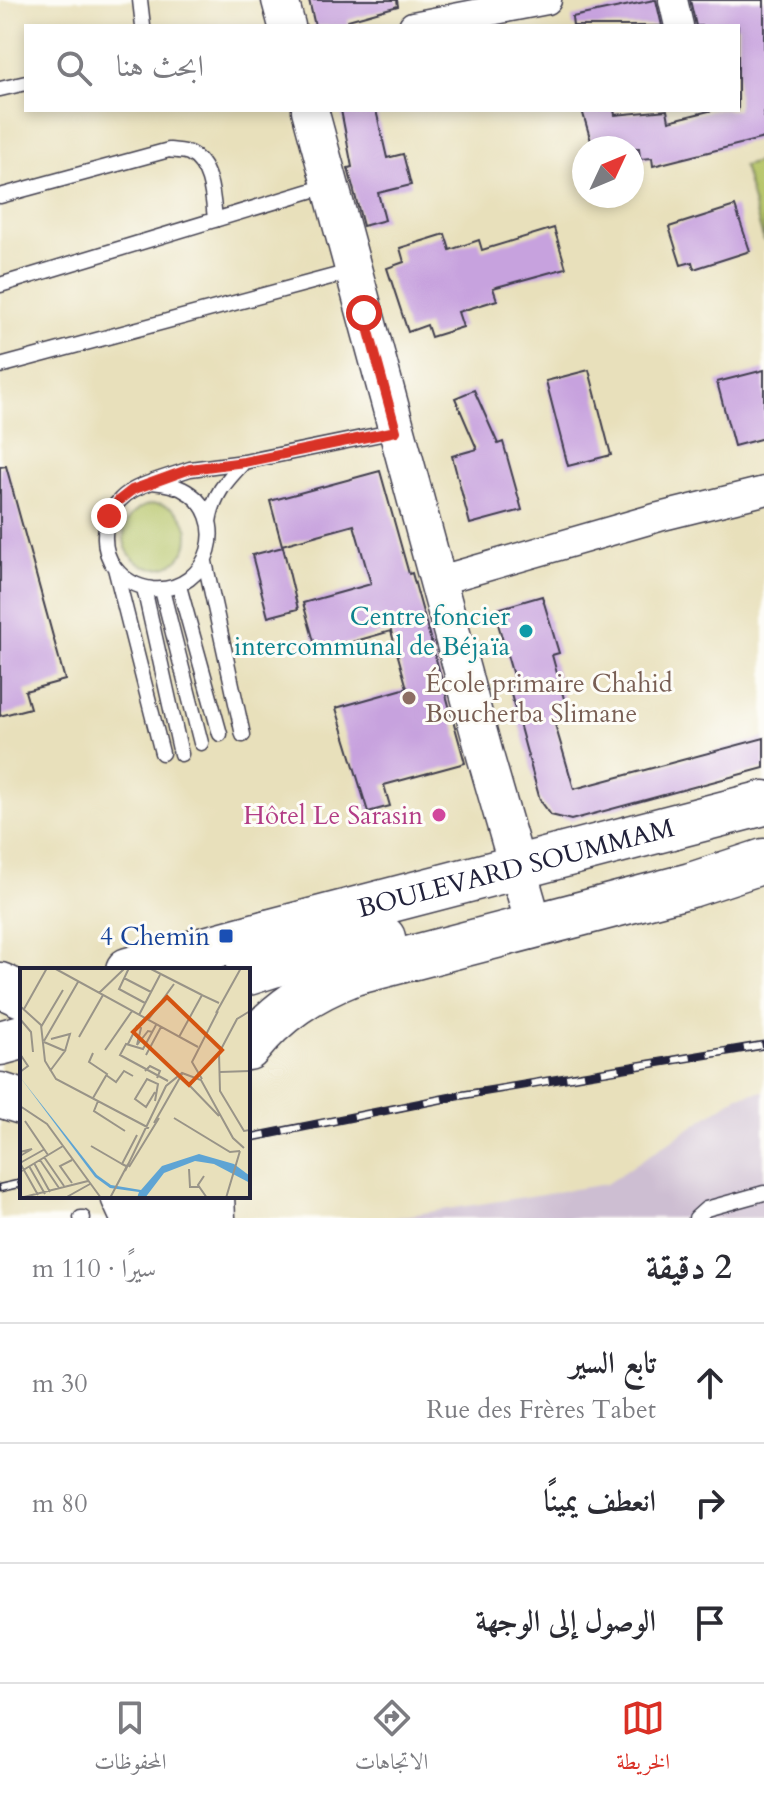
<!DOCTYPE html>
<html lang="ar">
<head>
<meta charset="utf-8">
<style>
  :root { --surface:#fff; --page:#f2f2f3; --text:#2b2b33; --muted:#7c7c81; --line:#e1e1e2; --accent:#d93025 }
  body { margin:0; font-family:Cardo,Amiri,serif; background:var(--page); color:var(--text); direction:rtl }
  .compass { position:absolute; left:572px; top:136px; width:72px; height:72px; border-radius:50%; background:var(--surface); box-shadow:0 4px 12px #0003; rotate:46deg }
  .stop { position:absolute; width:24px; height:24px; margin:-18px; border:6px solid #d93025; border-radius:50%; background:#fff }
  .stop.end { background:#d93025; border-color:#fff; box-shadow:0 2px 8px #0008 }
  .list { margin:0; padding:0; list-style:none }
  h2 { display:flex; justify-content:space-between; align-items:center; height:104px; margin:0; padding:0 32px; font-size:34px }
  h2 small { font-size:26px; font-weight:400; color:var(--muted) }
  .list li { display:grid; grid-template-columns:52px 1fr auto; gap:24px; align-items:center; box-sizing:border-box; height:120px; padding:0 32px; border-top:2px solid var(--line) }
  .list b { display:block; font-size:30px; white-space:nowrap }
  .list p { margin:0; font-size:26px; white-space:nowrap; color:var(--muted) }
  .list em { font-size:26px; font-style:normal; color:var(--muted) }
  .icon { flex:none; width:44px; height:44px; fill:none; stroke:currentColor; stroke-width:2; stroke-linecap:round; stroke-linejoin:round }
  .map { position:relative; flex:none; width:764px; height:1218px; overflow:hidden; direction:ltr }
  .search { position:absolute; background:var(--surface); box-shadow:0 4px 12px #0003; left:24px; right:24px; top:24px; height:88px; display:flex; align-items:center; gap:20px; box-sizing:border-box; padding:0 28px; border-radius:0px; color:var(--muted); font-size:30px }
  .sheet { height:464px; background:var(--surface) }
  nav { display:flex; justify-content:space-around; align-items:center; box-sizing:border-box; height:112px; border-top:2px solid var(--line); background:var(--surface); font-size:22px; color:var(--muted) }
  nav a { display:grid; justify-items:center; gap:4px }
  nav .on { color:var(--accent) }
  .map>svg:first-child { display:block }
  .industrial { fill:#cdbed2 }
  .green { fill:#b4c365; stroke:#6b7250; stroke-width:2 }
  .building { fill:#c7a2de }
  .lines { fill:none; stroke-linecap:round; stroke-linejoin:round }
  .service-casing { stroke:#403e4e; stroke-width:17 }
  .minor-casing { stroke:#403e4e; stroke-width:31 }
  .tertiary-casing { stroke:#403e4e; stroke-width:39 }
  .primary-casing { stroke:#403e4e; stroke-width:47 }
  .trunk-casing { stroke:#403e4e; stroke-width:47 }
  .service { stroke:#fff; stroke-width:14 }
  .minor { stroke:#fff; stroke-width:28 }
  .tertiary { stroke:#fff; stroke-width:36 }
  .primary { stroke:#fff; stroke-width:44 }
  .trunk { stroke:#fff; stroke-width:44 }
  .rail-casing { stroke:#22223b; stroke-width:9 }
  .rail { stroke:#fdfcf7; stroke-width:6; stroke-dasharray:18; stroke-linecap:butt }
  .route { stroke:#d93025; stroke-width:10 }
  .culture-dot { fill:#0f9aa8; stroke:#fdfcf7; stroke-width:3 }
  .education-dot { fill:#8d6e63; stroke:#fdfcf7; stroke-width:3 }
  .hotel-dot { fill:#d1479c; stroke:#fdfcf7; stroke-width:3 }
  .transit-dot { fill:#1a4fb4; stroke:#fdfcf7; stroke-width:3 }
  .labels { text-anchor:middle; stroke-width:6; stroke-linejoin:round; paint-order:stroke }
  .culture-label { font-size:26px; fill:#0d838f; stroke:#fdfcf7; text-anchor:end }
  .education-label { font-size:26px; fill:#785e54; stroke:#fdfcf7; text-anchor:start }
  .hotel-label { font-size:26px; fill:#b23c85; stroke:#fdfcf7; text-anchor:end }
  .street-label { font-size:26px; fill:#22223b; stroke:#fdfcf7 }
  .transit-label { font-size:26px; fill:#164399; stroke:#fdfcf7; text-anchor:end }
  .inset-road { fill:none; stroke:#999488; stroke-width:2 }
  .view { fill:#d45411; fill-opacity:0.15; stroke:#d45411; stroke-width:4 }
  .inset-edge { fill:none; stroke:#22223b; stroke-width:4 }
</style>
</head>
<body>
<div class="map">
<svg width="764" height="1218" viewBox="0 0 764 1218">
  <rect width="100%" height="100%" fill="#fdfcf7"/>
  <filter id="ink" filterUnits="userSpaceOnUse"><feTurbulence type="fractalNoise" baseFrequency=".0125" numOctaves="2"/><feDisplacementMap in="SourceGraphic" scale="16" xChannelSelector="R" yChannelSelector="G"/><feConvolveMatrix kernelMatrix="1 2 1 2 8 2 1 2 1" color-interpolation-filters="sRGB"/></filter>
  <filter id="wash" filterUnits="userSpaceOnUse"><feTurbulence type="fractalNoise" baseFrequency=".006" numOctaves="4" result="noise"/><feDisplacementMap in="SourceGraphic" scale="32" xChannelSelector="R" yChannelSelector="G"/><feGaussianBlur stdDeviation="1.8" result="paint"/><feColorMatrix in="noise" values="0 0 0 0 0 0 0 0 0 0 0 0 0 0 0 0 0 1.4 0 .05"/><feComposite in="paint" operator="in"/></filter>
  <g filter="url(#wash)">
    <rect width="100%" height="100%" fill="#e8e0bb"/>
    <!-- industrial -->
    <path class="industrial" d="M764,1091V1218H391L606,1184L738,1096Z"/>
    <!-- green -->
    <path class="green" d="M764,160V242L743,166Z
      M124 536a32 32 0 1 1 64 0a32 32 0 1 1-64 0Z"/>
    <g id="blocks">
      <!-- building -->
      <path class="building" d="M309,0H397L398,6L348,20L349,26H315Z
        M654,0H656L662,26H573L572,17Z
        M690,0H764V138L653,166L652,158L640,159L639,148H593L582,110H614L615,115L667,110L669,121L713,110H738V26H696Z
        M341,110H376L387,158L403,154L411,185L378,193L385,220L363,226L348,168L352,167Z
        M735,206L750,251L694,269L692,262L681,265L669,227Z
        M554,228L566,268L493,288L497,300L458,312L463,327L431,337L427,325L408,332L387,268L404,262L400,248L445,234L450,250L479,240L482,250Z
        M589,370L611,455L568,466L546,381Z
        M764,370V438L734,446L717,382Z
        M474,390L498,444L503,442L522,510L470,524L452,456L477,449L455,398Z
        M6,466L65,680L25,691L30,708L0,716V467Z
        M380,471L409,574L412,573L465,763L384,785L390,806L368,812L336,708L407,688L391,631L317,652L303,603L371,584L354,525L282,545L270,501Z
        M283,547L298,609L268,617L252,555Z
        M542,596L559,653L552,655L569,717L554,721L574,789L764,738V768L571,820L551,815L540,800L509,687L516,686L494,610Z"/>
    </g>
  </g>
  <g filter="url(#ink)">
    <use href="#blocks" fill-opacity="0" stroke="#403e4e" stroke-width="2"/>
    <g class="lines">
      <!-- service casing -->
      <g class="service-casing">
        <path id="service" d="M140,0L143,26
          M0,89L26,83
          M0,196L169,150C175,151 184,151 189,153C212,164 213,199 215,220
          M0,285L330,185
          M0,366L353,271
          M154,481L190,469L244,462L396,431
          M152,482C161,483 173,484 182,489C233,514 211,594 152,589C138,587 124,580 115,568C100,549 102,517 120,500C128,491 140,486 152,482Z
          M209,522C213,495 226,481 244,462
          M205,562L243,735
          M115,568L162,753
          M179,586L220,734
          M144,588L181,754
          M162,590L201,743
          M81,1218H83
          M696,1218L706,1209L764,1193"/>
      </g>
      <!-- minor casing -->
      <g class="minor-casing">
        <path id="minor" d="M673,0L679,26
          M413,26L547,0
          M437,581L659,517L764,491"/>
      </g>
      <!-- tertiary casing -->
      <g class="tertiary-casing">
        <path id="tertiary" d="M280,0L287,26
          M310,110L485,755L528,904"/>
      </g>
      <!-- primary casing -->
      <g class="primary-casing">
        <g id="primary">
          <path id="s1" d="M268,932L764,803"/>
          <path d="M276,964L383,938"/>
          <path d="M248,1048C277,1011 311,990 354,973L691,885L764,861"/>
          <path d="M212,1196L213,1218"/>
        </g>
      </g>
      <!-- trunk casing -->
      <g class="trunk-casing">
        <path id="trunk" d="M128,970L268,932
          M248,973L276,964
          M0,985L22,995
          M0,1043L22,1037
          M0,1095L22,1102
          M123,1196L133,1218
          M169,1196L173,1218"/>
      </g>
      <!-- service -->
      <use href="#service" class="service"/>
      <!-- minor -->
      <use href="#minor" class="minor"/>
      <!-- tertiary -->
      <use href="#tertiary" class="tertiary"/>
      <!-- primary -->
      <use href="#primary" class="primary"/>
      <!-- trunk -->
      <use href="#trunk" class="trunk"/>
      <!-- rail casing -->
      <g class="rail-casing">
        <path id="rail" d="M248,1138L457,1096L764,1045
          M0,1188L22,1183"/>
      </g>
      <!-- rail -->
      <use href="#rail" class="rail"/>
    </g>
  </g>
  <g class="lines" filter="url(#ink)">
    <!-- route -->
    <path class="route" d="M109,516L118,501L132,490L190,469L244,462L396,431L364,313"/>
  </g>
  <!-- markers -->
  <circle class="culture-dot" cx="526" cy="631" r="8"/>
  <circle class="education-dot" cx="409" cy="698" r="8"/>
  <circle class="hotel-dot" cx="439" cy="815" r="8"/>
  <rect class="transit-dot" x="218" y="928" width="16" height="16" rx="4"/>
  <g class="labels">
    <!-- culture labels -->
    <g class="culture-label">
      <text x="510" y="625">Centre foncier<tspan x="510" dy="30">intercommunal de Béjaïa</tspan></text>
    </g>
    <!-- education labels -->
    <g class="education-label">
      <text x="425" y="692">École primaire Chahid<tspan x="425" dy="30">Boucherba Slimane</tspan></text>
    </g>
    <!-- hotel labels -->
    <g class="hotel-label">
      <text x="423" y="824">Hôtel Le Sarasin</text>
    </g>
    <!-- street labels -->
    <g class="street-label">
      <text dy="9" stroke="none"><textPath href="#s1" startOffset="256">BOULEVARD SOUMMAM</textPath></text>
    </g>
    <!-- transit labels -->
    <g class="transit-label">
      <text x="210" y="945">4 Chemin</text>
    </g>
  </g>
  <!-- overview -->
  <g transform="translate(20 968)">
    <rect width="230" height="230" fill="#e8e0bb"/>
    <path d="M0,109L77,207L91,217L121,222L142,198L179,186L214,196L230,208V215L194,196L175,193L144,205L125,230H117L119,224L90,220L75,209Z" fill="#5ea4d4"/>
    <path class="inset-road" d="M34,0L178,79M109,0L99,21L125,35M129,0L182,27M104,10L131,24M79,25L105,0M0,38L21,57L25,93L36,111L129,160M4,41L27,0M230,43L217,51L199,85L200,123L224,163L230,162M196,45L221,0M119,47L140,7M0,51L11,64L13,84M128,52L154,16M136,57L123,81L106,76L100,87L148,113M21,59L43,22M59,69L83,27M159,69L182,27L199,35M31,71L50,66L45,83M24,73L58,14M24,74L45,83L30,103M108,76L117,58L121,60L117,77L128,63L133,64M85,82L112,43M73,85L69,94L87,106L73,130M0,86L8,98L0,104M126,87L141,59M125,103L130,98L140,103L137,110M200,104L230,103M86,107L96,114L104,103L113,108M182,111L172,94L198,43M172,113L170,118L199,148M135,124L126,139L115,131L127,111L138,116L135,133M78,133L74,143L105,163M0,138L27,156L81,230M154,150L210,184L220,183M5,153L28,187M134,155L162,106M71,178L102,196M0,184L12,181L0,188M24,189L44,218M20,192L39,220M0,195L18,227M0,195L25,181M14,195L30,224M9,198L25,226M106,198L102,196L117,167M109,199L139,150M169,201L170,219H179M105,203L146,118L162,105L181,112L213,170L224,180M0,204L43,178M184,208L178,217L187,230M52,215L40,198L52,192M0,230L68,213M45,230L70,216M90,230L108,196M206,230L220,183"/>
    <path class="view" d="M147,29L202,82L169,117L113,64Z"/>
    <rect width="230" height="230" class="inset-edge"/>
  </g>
</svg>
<svg class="compass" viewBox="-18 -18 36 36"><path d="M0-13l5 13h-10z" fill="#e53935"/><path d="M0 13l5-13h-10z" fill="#7c7c81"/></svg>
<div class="stop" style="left:364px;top:313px"></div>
<div class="stop end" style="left:109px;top:516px"></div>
<div class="search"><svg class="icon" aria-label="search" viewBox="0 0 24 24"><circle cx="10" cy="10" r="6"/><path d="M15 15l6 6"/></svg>ابحث هنا</div>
</div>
<section class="sheet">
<h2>2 دقيقة<small>سيرًا · 110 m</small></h2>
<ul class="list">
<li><svg class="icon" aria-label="ahead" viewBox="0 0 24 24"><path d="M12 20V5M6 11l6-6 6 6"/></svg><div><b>تابع السير</b><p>Rue des Frères Tabet</p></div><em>30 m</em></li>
<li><svg class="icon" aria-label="right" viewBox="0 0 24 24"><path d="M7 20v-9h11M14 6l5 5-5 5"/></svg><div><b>انعطف يمينًا</b></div><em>80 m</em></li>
<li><svg class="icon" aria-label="arrive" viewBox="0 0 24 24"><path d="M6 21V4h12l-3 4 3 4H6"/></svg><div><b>الوصول إلى الوجهة</b></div></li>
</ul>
</section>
<nav>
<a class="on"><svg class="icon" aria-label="map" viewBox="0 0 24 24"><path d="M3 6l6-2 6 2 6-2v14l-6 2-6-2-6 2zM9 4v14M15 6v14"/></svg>الخريطة</a>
<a><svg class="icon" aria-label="directions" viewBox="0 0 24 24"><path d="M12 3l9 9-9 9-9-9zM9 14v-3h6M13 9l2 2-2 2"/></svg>الاتجاهات</a>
<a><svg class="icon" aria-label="saved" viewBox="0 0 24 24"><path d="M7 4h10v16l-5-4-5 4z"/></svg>المحفوظات</a>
</nav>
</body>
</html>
